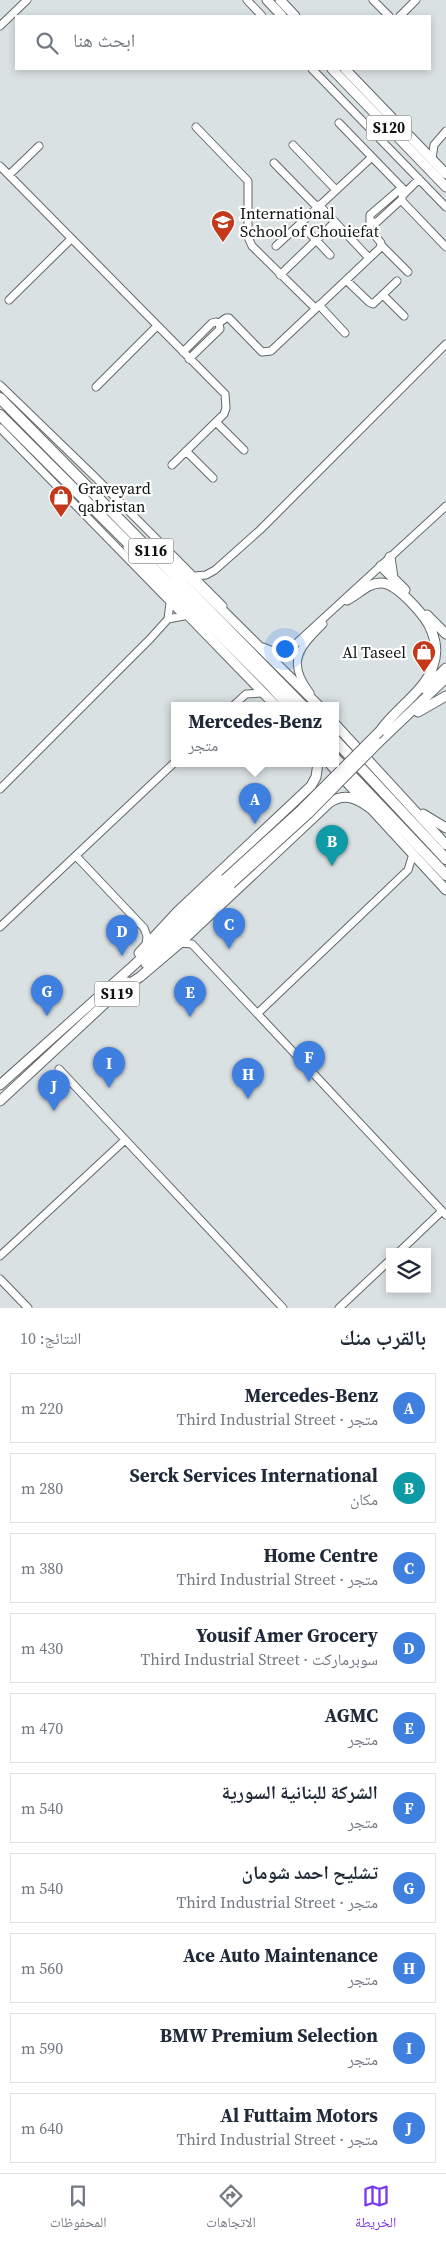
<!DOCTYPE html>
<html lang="ar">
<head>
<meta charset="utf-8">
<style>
  :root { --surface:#fff; --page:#f6f6f7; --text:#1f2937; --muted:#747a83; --line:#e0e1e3; --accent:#7c3aed }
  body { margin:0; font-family:"Source Serif 4","Noto Naskh Arabic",serif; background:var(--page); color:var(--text); direction:rtl }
  .controls { position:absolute; right:15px; bottom:15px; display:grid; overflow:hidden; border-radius:0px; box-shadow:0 2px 8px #0003 }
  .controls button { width:45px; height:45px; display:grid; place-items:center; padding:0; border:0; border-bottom:1px solid var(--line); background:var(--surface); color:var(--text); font:25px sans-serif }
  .you { position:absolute; left:284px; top:648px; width:18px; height:18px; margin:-12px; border:4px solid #fff; border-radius:50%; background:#1a73e8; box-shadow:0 0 0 8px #1a73e833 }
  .badge { display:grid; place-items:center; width:32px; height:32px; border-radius:50%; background:var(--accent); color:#fff; font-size:16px; font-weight:700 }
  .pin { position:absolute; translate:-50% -41px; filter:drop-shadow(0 1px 2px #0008) }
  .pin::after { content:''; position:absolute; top:26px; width:18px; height:15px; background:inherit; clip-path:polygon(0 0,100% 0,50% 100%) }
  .popup { position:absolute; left:171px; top:702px; width:168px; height:65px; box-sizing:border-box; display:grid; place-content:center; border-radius:0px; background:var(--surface); filter:drop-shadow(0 1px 4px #0005); font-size:16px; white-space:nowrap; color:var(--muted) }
  .popup b { font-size:19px; color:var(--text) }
  .popup::after { content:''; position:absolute; left:50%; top:100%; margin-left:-10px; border:10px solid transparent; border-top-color:var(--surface) }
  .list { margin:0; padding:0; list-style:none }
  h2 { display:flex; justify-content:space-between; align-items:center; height:65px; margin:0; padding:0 20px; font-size:21px }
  h2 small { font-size:16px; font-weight:400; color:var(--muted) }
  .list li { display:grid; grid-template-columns:32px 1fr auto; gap:15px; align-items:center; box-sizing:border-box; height:70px; margin:0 10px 10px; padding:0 10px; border:1px solid var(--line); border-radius:0px }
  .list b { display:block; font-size:19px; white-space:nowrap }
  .list p { margin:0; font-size:16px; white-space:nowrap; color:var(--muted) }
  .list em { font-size:16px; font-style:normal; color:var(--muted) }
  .icon { flex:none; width:28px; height:28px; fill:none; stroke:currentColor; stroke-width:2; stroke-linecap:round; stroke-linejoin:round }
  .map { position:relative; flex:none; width:446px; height:1308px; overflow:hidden; direction:ltr }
  .search { position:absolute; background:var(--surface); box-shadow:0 2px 8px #0003; left:15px; right:15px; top:15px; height:55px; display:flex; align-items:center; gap:12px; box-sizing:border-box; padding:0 18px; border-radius:0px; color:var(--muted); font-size:19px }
  .sheet { height:865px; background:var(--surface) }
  nav { display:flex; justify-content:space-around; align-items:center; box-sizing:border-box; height:70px; border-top:1px solid var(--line); background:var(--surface); font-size:14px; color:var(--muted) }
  nav a { display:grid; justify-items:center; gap:2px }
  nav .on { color:var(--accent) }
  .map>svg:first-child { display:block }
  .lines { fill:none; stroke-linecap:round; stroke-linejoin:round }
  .minor-casing { stroke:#62686a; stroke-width:9 }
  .major-casing { stroke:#62686a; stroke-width:11 }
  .highway-casing { stroke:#62686a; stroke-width:12 }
  .minor { stroke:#fff; stroke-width:7 }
  .major { stroke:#fff; stroke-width:9 }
  .highway { stroke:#fff; stroke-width:10 }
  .major-bridge-casing { stroke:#62686a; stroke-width:11; stroke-linecap:butt }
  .major-bridge { stroke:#fff; stroke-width:9 }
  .labels { text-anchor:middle; stroke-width:4.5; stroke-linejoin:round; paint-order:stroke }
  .shield { fill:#fff; stroke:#575959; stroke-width:1 }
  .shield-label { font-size:15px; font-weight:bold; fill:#0f1212 }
  .poi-label { font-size:16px; fill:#0f1212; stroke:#fff; text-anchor:start }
</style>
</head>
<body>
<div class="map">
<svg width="446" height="1308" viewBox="0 0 446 1308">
  <rect width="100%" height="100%" fill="#dae1e3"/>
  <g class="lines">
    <!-- minor casing -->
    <g class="minor-casing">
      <path id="minor" d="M247,0L262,16
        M373,0L389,16
        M400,16L416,0
        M0,26L27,0
        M312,69L446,207
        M339,123L406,192
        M196,127L248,181V237L252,246L315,308
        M293,145L336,190
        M432,159L434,145L446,131
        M274,163L317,207
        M0,166L225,394L226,408L224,414L172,465
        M9,175L39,146
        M398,191L403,192L402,199L377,222H370V215Z
        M404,194L419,179
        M401,200L446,247
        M319,205L369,258
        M300,223L330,255
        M381,245L408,272
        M276,246L372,157
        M280,275L335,222
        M346,280L369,302L373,304L397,281
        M383,295L404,316
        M9,300L71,239
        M319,305L345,333
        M219,323L226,318H229L262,352L271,351L380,248L381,243L370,229V222
        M183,352L212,323L216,322L219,323L220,329L189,359
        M0,385L96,478L223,606
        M96,387L157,326
        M216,422L244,450
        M0,428L180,612
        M186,451L213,478
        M195,576L206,575L215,570L260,530L446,344
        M168,619L184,616
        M263,647L278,653L290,649L446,506
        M310,693C286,662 299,648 323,624
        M234,705L246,694L263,693
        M0,789L150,639L168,619L170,603
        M76,856L144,928L147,936L146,945
        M0,927L175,762
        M180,943L192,944L446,1215
        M258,1013L408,870L413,854
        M59,1069L283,1308
        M399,1252L442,1211
        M0,1256L125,1140
        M0,1279L28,1308
        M339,1308L390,1260"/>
    </g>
    <!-- major casing -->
    <g class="major-casing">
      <path id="major" d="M267,0L282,16
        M280,0L295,16
        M332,69L446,187
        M345,69L446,174
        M372,131L378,127L379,118
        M147,545L165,556L192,580L318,705
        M128,547L180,607L275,705
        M390,557L393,578
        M381,566L405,590
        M347,600C359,594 367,583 381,583C397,583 427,617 432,632C436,642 437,655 433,666C426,690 395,709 380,731
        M427,615L446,634
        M425,689L446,668
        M418,712L446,696
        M335,724L446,845
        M378,743L446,678
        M329,763L446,890
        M423,814L446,828
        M139,953L178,911L311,786L316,777L318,763
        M146,964L231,884
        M124,987L140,977L180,943L329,803C346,791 360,800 374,811
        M0,1085L134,965L225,879
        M0,1101L128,982"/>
    </g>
    <!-- highway casing -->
    <g class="highway-casing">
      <path id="highway" d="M0,398L302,705
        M0,415L268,683L288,705
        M335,740L446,859
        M335,758L446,875"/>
    </g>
    <!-- minor -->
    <use href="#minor" class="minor"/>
    <!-- major -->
    <use href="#major" class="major"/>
    <!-- highway -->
    <use href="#highway" class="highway"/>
    <!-- major-bridge casing -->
    <g class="major-bridge-casing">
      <path id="major-bridge" d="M225,879L301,810L380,731
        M231,884L308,814L378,743"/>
    </g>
    <!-- major-bridge -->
    <use href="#major-bridge" class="major-bridge"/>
  </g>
  <!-- icons -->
  <defs>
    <g id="school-pin" transform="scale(1.25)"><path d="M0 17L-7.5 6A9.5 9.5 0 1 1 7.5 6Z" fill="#c3391a" stroke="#fff"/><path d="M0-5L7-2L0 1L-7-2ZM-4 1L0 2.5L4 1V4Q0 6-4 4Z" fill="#fff"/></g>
    <g id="shop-pin" transform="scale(1.25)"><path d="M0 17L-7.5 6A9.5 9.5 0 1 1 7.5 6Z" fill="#c3391a" stroke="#fff"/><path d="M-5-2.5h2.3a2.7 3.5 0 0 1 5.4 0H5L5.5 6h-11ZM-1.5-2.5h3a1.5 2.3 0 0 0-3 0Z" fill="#fff"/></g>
  </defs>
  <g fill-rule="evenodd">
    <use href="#school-pin" x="223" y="222"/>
    <use href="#shop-pin" x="61" y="497"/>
    <use href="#shop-pin" x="424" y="652"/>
  </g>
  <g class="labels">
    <!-- shield labels -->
    <g class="shield">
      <rect x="366.5" y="115.5" width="45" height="25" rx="4"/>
      <rect x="128.5" y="538.5" width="45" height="25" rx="4"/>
      <rect x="94.5" y="981.5" width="45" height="25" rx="4"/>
    </g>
    <g class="shield-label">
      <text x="389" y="133">S120</text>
      <text x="151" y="556">S116</text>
      <text x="117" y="999">S119</text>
    </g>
    <!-- poi labels -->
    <g class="poi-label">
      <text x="240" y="219">International<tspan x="240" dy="18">School of Chouiefat</tspan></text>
      <text x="78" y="494">Graveyard<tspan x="78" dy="18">qabristan</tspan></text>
      <text x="406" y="658" text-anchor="end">Al Taseel</text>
    </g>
  </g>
</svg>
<div class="controls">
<button><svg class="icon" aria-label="layers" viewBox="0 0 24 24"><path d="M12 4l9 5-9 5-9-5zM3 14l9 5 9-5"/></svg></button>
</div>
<div class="you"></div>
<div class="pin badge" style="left:255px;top:824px;background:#3f7fe0">A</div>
<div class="popup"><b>Mercedes-Benz</b>متجر</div>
<div class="pin badge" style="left:332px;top:866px;background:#0f9aa8">B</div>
<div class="pin badge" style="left:229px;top:949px;background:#3f7fe0">C</div>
<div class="pin badge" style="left:122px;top:956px;background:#3f7fe0">D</div>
<div class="pin badge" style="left:190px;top:1017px;background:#3f7fe0">E</div>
<div class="pin badge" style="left:309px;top:1082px;background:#3f7fe0">F</div>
<div class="pin badge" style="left:47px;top:1016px;background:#3f7fe0">G</div>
<div class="pin badge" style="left:248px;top:1099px;background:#3f7fe0">H</div>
<div class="pin badge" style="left:109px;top:1088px;background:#3f7fe0">I</div>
<div class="pin badge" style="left:54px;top:1111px;background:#3f7fe0">J</div>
<div class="search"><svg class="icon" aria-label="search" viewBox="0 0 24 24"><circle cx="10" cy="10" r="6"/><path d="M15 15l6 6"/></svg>ابحث هنا</div>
</div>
<section class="sheet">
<h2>بالقرب منك<small>النتائج: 10</small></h2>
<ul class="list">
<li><span class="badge" style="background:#3f7fe0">A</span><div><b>Mercedes-Benz</b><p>متجر · Third Industrial Street</p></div><em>220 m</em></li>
<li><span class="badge" style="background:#0f9aa8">B</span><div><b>Serck Services International</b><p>مكان</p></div><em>280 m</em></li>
<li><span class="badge" style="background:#3f7fe0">C</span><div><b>Home Centre</b><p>متجر · Third Industrial Street</p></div><em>380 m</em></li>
<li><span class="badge" style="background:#3f7fe0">D</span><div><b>Yousif Amer Grocery</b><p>سوبرماركت · Third Industrial Street</p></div><em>430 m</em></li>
<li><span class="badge" style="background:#3f7fe0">E</span><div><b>AGMC</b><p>متجر</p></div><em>470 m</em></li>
<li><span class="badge" style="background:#3f7fe0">F</span><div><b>الشركة للبنانية السورية</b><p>متجر</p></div><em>540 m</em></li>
<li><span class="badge" style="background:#3f7fe0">G</span><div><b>تشليح احمد شومان</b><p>متجر · Third Industrial Street</p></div><em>540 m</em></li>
<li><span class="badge" style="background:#3f7fe0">H</span><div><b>Ace Auto Maintenance</b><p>متجر</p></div><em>560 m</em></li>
<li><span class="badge" style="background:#3f7fe0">I</span><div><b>BMW Premium Selection</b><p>متجر</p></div><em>590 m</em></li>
<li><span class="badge" style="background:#3f7fe0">J</span><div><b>Al Futtaim Motors</b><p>متجر · Third Industrial Street</p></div><em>640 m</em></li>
</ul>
</section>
<nav>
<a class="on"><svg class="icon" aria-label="map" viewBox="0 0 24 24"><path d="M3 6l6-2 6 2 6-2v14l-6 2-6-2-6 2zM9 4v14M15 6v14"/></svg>الخريطة</a>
<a><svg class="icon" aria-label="directions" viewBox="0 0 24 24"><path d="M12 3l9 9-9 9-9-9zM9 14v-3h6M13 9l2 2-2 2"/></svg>الاتجاهات</a>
<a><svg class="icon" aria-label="saved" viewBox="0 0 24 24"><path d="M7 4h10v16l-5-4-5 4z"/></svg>المحفوظات</a>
</nav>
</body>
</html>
